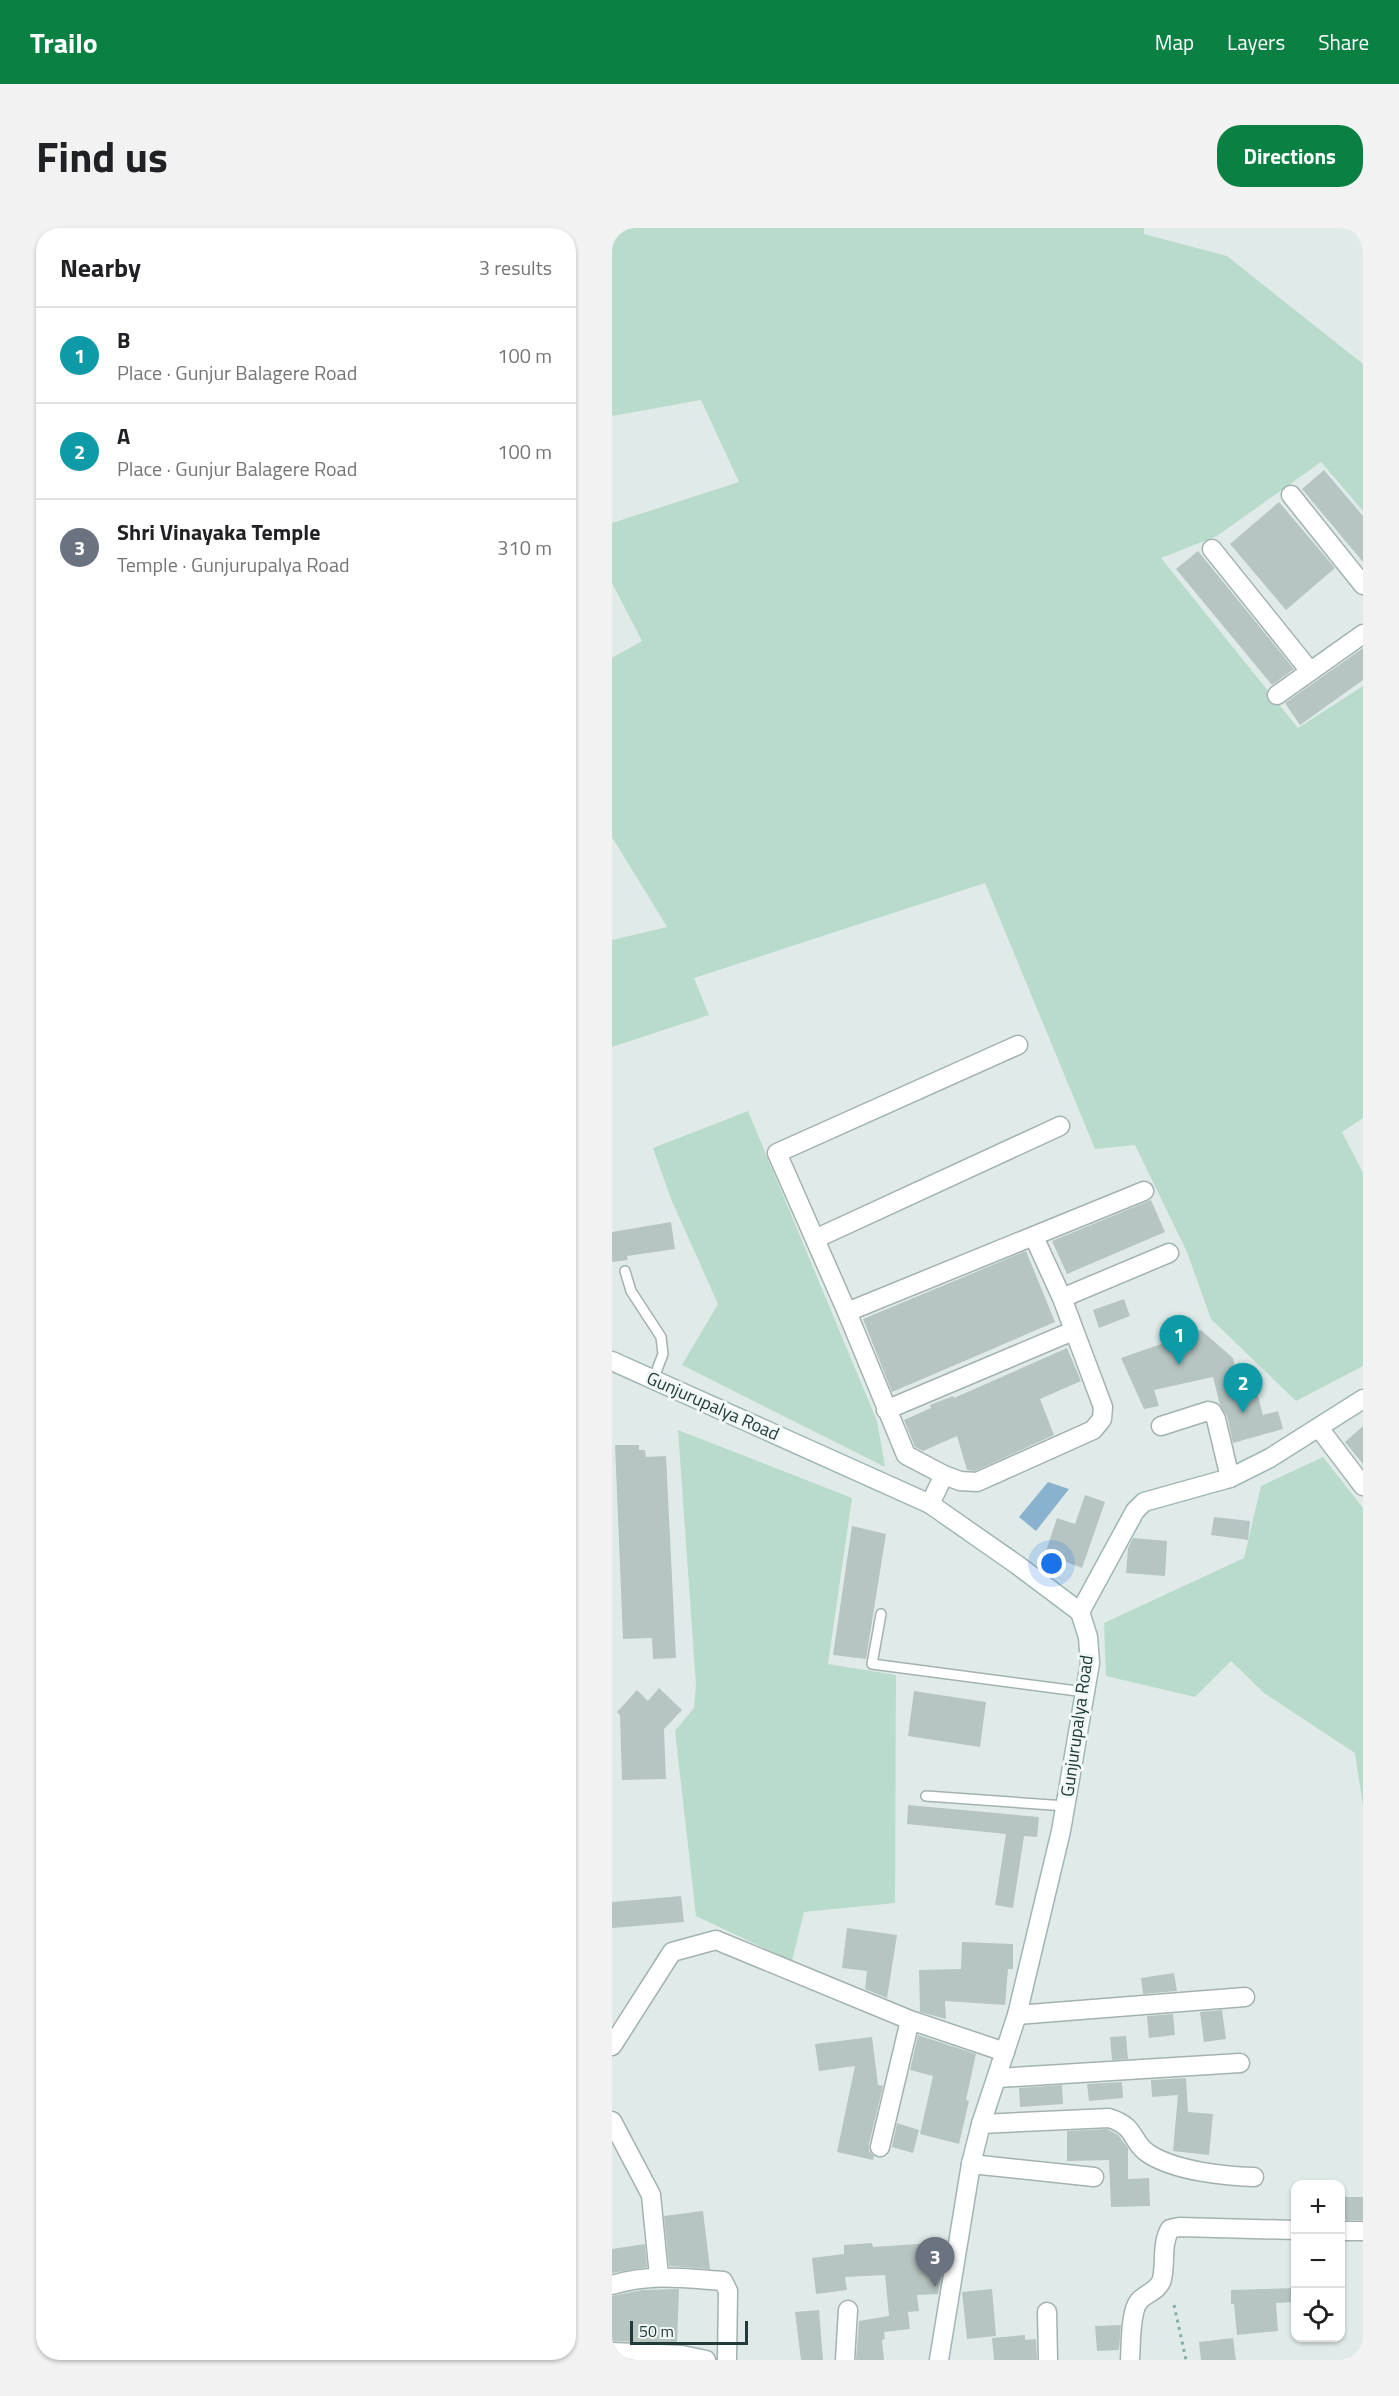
<!DOCTYPE html>
<html lang="en">
<head>
<meta charset="utf-8">
<style>
  :root { --surface:#fff; --page:#f2f2f2; --text:#202124; --muted:#757577; --line:#e0e0e0; --accent:#0b8043 }
  body { margin:0; font-family:"Titillium Web",sans-serif; background:var(--page); color:var(--text) }
  .controls { position:absolute; right:18px; bottom:18px; display:grid; overflow:hidden; border-radius:12px; box-shadow:0 2px 4px #0004 }
  .controls button { width:54px; height:54px; display:grid; place-items:center; padding:0; border:0; border-bottom:2px solid var(--line); background:var(--surface); color:var(--text); font:30px sans-serif }
  .scale { position:absolute; left:18px; bottom:15px; width:118px; box-sizing:border-box; padding-left:6px; border:3px solid #213a3a; border-top:0; font-size:16px; line-height:21px; white-space:nowrap; color:#213a3a; -webkit-text-stroke:4px #f0f7f6; paint-order:stroke }
  .you { position:absolute; left:440px; top:1336px; width:21px; height:21px; margin:-15px; border:4px solid #fff; border-radius:50%; background:#1a73e8; box-shadow:0 0 0 9px #1a73e833 }
  .badge { display:grid; place-items:center; width:39px; height:39px; border-radius:50%; background:var(--accent); color:#fff; font-size:20px; font-weight:700 }
  .pin { position:absolute; translate:-50% -50px; filter:drop-shadow(0 2px 3px #0008) }
  .pin::after { content:''; position:absolute; top:32px; width:21px; height:18px; background:inherit; clip-path:polygon(0 0,100% 0,50% 100%) }
  .list { margin:0; padding:0; list-style:none }
  h2 { display:flex; justify-content:space-between; align-items:center; height:78px; margin:0; padding:0 24px; font-size:26px }
  h2 small { font-size:20px; font-weight:400; color:var(--muted) }
  .list li { display:grid; grid-template-columns:39px 1fr auto; gap:18px; align-items:center; box-sizing:border-box; height:96px; padding:0 24px; border-top:2px solid var(--line) }
  .list b { display:block; font-size:22px; white-space:nowrap }
  .list p { margin:0; font-size:20px; white-space:nowrap; color:var(--muted) }
  .list em { font-size:20px; font-style:normal; color:var(--muted) }
  .icon { flex:none; width:33px; height:33px; fill:none; stroke:currentColor; stroke-width:2; stroke-linecap:round; stroke-linejoin:round }
  .map { position:relative; flex:none; width:751px; height:2132px; overflow:hidden; border-radius:24px }
  header { display:flex; align-items:center; gap:36px; box-sizing:border-box; height:84px; padding:0 30px; background:var(--accent); color:#fff }
  header strong { font-size:28px }
  nav { display:flex; gap:33px; margin-inline-start:auto; font-size:21px }
  .intro { display:flex; align-items:center; justify-content:space-between; box-sizing:border-box; height:144px; padding:0 36px }
  h1 { margin:0; font-size:42px }
  .button { padding:15px 27px; border-radius:24px; background:var(--accent); color:#fff; font-size:21px; font-weight:700 }
  main { display:flex; gap:36px; padding:0 36px }
  aside { flex:1; background:var(--surface); border-radius:24px; box-shadow:0 2px 4px #0004 }
  .map>svg:first-child { display:block }
  .green { fill:#b9dbcb }
  .water { fill:#89b2cf }
  .building { fill:#b6c5c2 }
  .lines { fill:none; stroke-linecap:round; stroke-linejoin:round }
  .lane-casing { stroke:#a3b2b1; stroke-width:12 }
  .street-casing { stroke:#a3b2b1; stroke-width:21 }
  .secondary-casing { stroke:#9fb6b4; stroke-width:21 }
  .path { stroke:#81adab; stroke-width:3; stroke-dasharray:3 4.5; stroke-linecap:butt }
  .lane { stroke:#fff; stroke-width:9 }
  .street { stroke:#fff; stroke-width:18 }
  .secondary { stroke:#fff; stroke-width:18 }
  .labels { text-anchor:middle; stroke-width:6; stroke-linejoin:round; paint-order:stroke }
  .street-label { font-size:18px; fill:#213a3a; stroke:#f0f7f6 }
</style>
</head>
<body>
<header>
<strong>Trailo</strong>
<nav><a>Map</a><a>Layers</a><a>Share</a></nav>
</header>
<div class="intro"><h1>Find us</h1><a class="button">Directions</a></div>
<main>
<aside>
<h2>Nearby<small>3 results</small></h2>
<ul class="list">
<li><span class="badge" style="background:#0f9aa8">1</span><div><b>B</b><p>Place · Gunjur Balagere Road</p></div><em>100 m</em></li>
<li><span class="badge" style="background:#0f9aa8">2</span><div><b>A</b><p>Place · Gunjur Balagere Road</p></div><em>100 m</em></li>
<li><span class="badge" style="background:#6b7280">3</span><div><b>Shri Vinayaka Temple</b><p>Temple · Gunjurupalya Road</p></div><em>310 m</em></li>
</ul>
</aside>
<div class="map">
<svg width="751" height="2132" viewBox="0 0 751 2132">
  <rect width="100%" height="100%" fill="#e0ebe9"/>
  <!-- green -->
  <path class="green" d="M0,0H532V6L615,28L751,136V283L709,234L605,308L549,330L686,500L751,458V890L730,904L751,945V1138L684,1173L599,1091L575,1024L523,917L483,921L373,655L82,750L97,787L0,819V712L55,699L0,609V430L30,413L0,355V295L127,254L89,172L0,188Z
    M136,883L265,1193L273,1239L70,1137L106,1076L59,971L41,920Z
    M66,1202L240,1270L216,1436L284,1447L283,1675L192,1684L180,1733L84,1688L63,1503L82,1480L84,1457Z
    M711,1229L751,1280V1578L743,1525L652,1465L619,1433L583,1469L494,1448L492,1395L632,1330L649,1258Z"/>
  <!-- water -->
  <path class="water" d="M436,1254L457,1261L424,1303L407,1289Z"/>
  <!-- building -->
  <path class="building" d="M712,242L751,288V334L690,261Z
    M667,274L723,340L674,382L618,316Z
    M586,323L682,441L660,457L564,341Z
    M751,420V452L688,497L673,475Z
    M539,972L553,1004L455,1046L440,1013Z
    M59,994L63,1021L15,1028L16,1032L0,1034V1004Z
    M414,1023L443,1094L280,1164L251,1091Z
    M512,1071L518,1088L487,1100L481,1082Z
    M589,1102L621,1130L628,1162L643,1158L651,1187L666,1183L671,1201L621,1215L615,1188L608,1177L601,1149L542,1162L547,1178L532,1181L509,1130Z
    M455,1120L469,1153L428,1171L442,1207L363,1243L355,1242L345,1208L311,1223L303,1219L292,1192L319,1180L318,1177L341,1168L342,1170Z
    M751,1198V1236L733,1214Z
    M3,1217H27V1222H33L34,1229L54,1228L64,1430L41,1431L40,1410L11,1411Z
    M473,1267L493,1274L470,1340L433,1326L445,1290L463,1296Z
    M602,1289L638,1293L636,1312L599,1307Z
    M240,1298L274,1306L254,1431L221,1427Z
    M521,1310L555,1313L553,1348L514,1345L516,1320Z
    M47,1460L70,1482L52,1501L54,1551L10,1552L8,1487L5,1484L25,1462L36,1473Z
    M302,1463L374,1474L368,1519L296,1508Z
    M296,1577L427,1589L425,1609L412,1608L401,1680L383,1677L394,1606L295,1596Z
    M69,1668L72,1694L0,1700V1674Z
    M235,1700L285,1707L275,1770L253,1761L255,1743L230,1740Z
    M350,1714L401,1716V1741H396L393,1777L333,1773L334,1791L308,1784L307,1742L349,1741Z
    M562,1745L565,1763L531,1766L529,1750Z
    M610,1782L614,1811L592,1814L588,1784Z
    M561,1786L563,1807L537,1810L535,1788Z
    M306,1807L364,1826L354,1872L357,1873L347,1916L308,1906L321,1848L298,1842Z
    M514,1808L516,1831L500,1832L498,1809Z
    M260,1809L266,1857L271,1858L257,1916V1923L262,1928L261,1932L225,1924L243,1838L207,1843L203,1816Z
    M574,1850L576,1884L601,1886L597,1927L561,1923L566,1867L540,1869L539,1852Z
    M510,1854L511,1870L477,1873L475,1856Z
    M450,1857L451,1876L408,1879L407,1860Z
    M285,1895L307,1902L301,1925L280,1919Z
    M495,1901L506,1907L516,1920V1951L537,1950L538,1978L499,1979L497,1932L455,1933V1903Z
    M729,1969H751V1992H729Z
    M91,1983L98,2041L57,2038L52,1988Z
    M335,2014L326,2066L305,2067L307,2083L296,2084L298,2101L272,2104L273,2111L270,2112L272,2132H244L247,2093L277,2088L273,2047L233,2049L235,2062L204,2066L200,2030L232,2026V2017L260,2015L261,2019Z
    M33,2016L35,2039L0,2045V2021Z
    M684,2060V2074L664,2075L666,2103L625,2107L622,2076H619V2062Z
    M67,2061L65,2115L0,2113V2068L30,2062Z
    M380,2061L384,2108L355,2111L350,2064Z
    M207,2082L211,2132H189L183,2084Z
    M509,2097L507,2122L485,2123L483,2098Z
    M413,2107V2112L424,2111L425,2132H382L380,2110Z
    M621,2110L624,2132H589L587,2114Z"/>
  <g class="lines">
    <!-- lane casing -->
    <g class="lane-casing">
      <path id="lane" d="M13,1043L19,1063L49,1109L51,1126L41,1152
        M269,1386L260,1436L473,1464
        M314,1568L454,1578"/>
    </g>
    <!-- street casing -->
    <g class="street-casing">
      <path id="street" d="M679,267L751,357
        M600,321L698,443
        M665,467L751,406
        M406,817L165,925L235,1084L294,1227L332,1247L348,1253L365,1254L481,1202L490,1191L491,1179L450,1070L422,1009
        M203,1011L448,898
        M450,1070L557,1025
        M235,1084L532,963
        M274,1182L461,1103
        M549,1198L596,1183L600,1184L604,1191L618,1250
        M707,1200L751,1258
        M318,1276L332,1247
        M405,1787L633,1769
        M0,1818L60,1724L104,1712L298,1792L393,1824
        M386,1850L628,1835
        M0,1893L39,1967L47,2048
        M369,1896L497,1890C526,1899 518,1914 537,1926C564,1943 611,1948 642,1949
        M268,1919L298,1792
        M359,1936L482,1949
        M728,2003H751
        M0,2057C39,2045 71,2050 111,2053L116,2063L115,2132
        M435,2084L436,2132
        M0,2124L70,2127L94,2132
        M233,2132L236,2082
        M518,2132C519,2117 518,2084 527,2073C534,2065 547,2063 550,2051C554,2034 549,2017 558,2001L567,1999L684,2002"/>
    </g>
    <!-- secondary casing -->
    <g class="secondary-casing">
      <path id="secondary" d="M0,1133L318,1276L404,1336L468,1384L476,1409L478,1435L449,1603L405,1787L369,1896L359,1936L327,2132
        M468,1384L523,1283L532,1274L618,1250L658,1230L751,1171"/>
    </g>
    <!-- path -->
    <path class="path" d="M562,2077L574,2132"/>
    <!-- lane -->
    <use href="#lane" class="lane"/>
    <!-- street -->
    <use href="#street" class="street"/>
    <!-- secondary -->
    <use href="#secondary" class="secondary"/>
  </g>
  <g class="labels">
    <!-- street labels -->
    <g class="street-label">
      <text transform="translate(101 1178) rotate(24)" y="6">Gunjurupalya Road</text>
      <text transform="translate(465 1498) rotate(-82)" y="6">Gunjurupalya Road</text>
    </g>
  </g>
</svg>
<div class="controls">
<button>+</button>
<button>−</button>
<button><svg class="icon" aria-label="locate" viewBox="0 0 24 24"><circle cx="12" cy="12" r="6"/><path d="M12 2v4M12 18v4M2 12h4M18 12h4"/></svg></button>
</div>
<div class="scale">50 m</div>
<div class="you"></div>
<div class="pin badge" style="left:567px;top:1137px;background:#0f9aa8">1</div>
<div class="pin badge" style="left:631px;top:1185px;background:#0f9aa8">2</div>
<div class="pin badge" style="left:323px;top:2059px;background:#6b7280">3</div>
</div>
</main>
</body>
</html>
